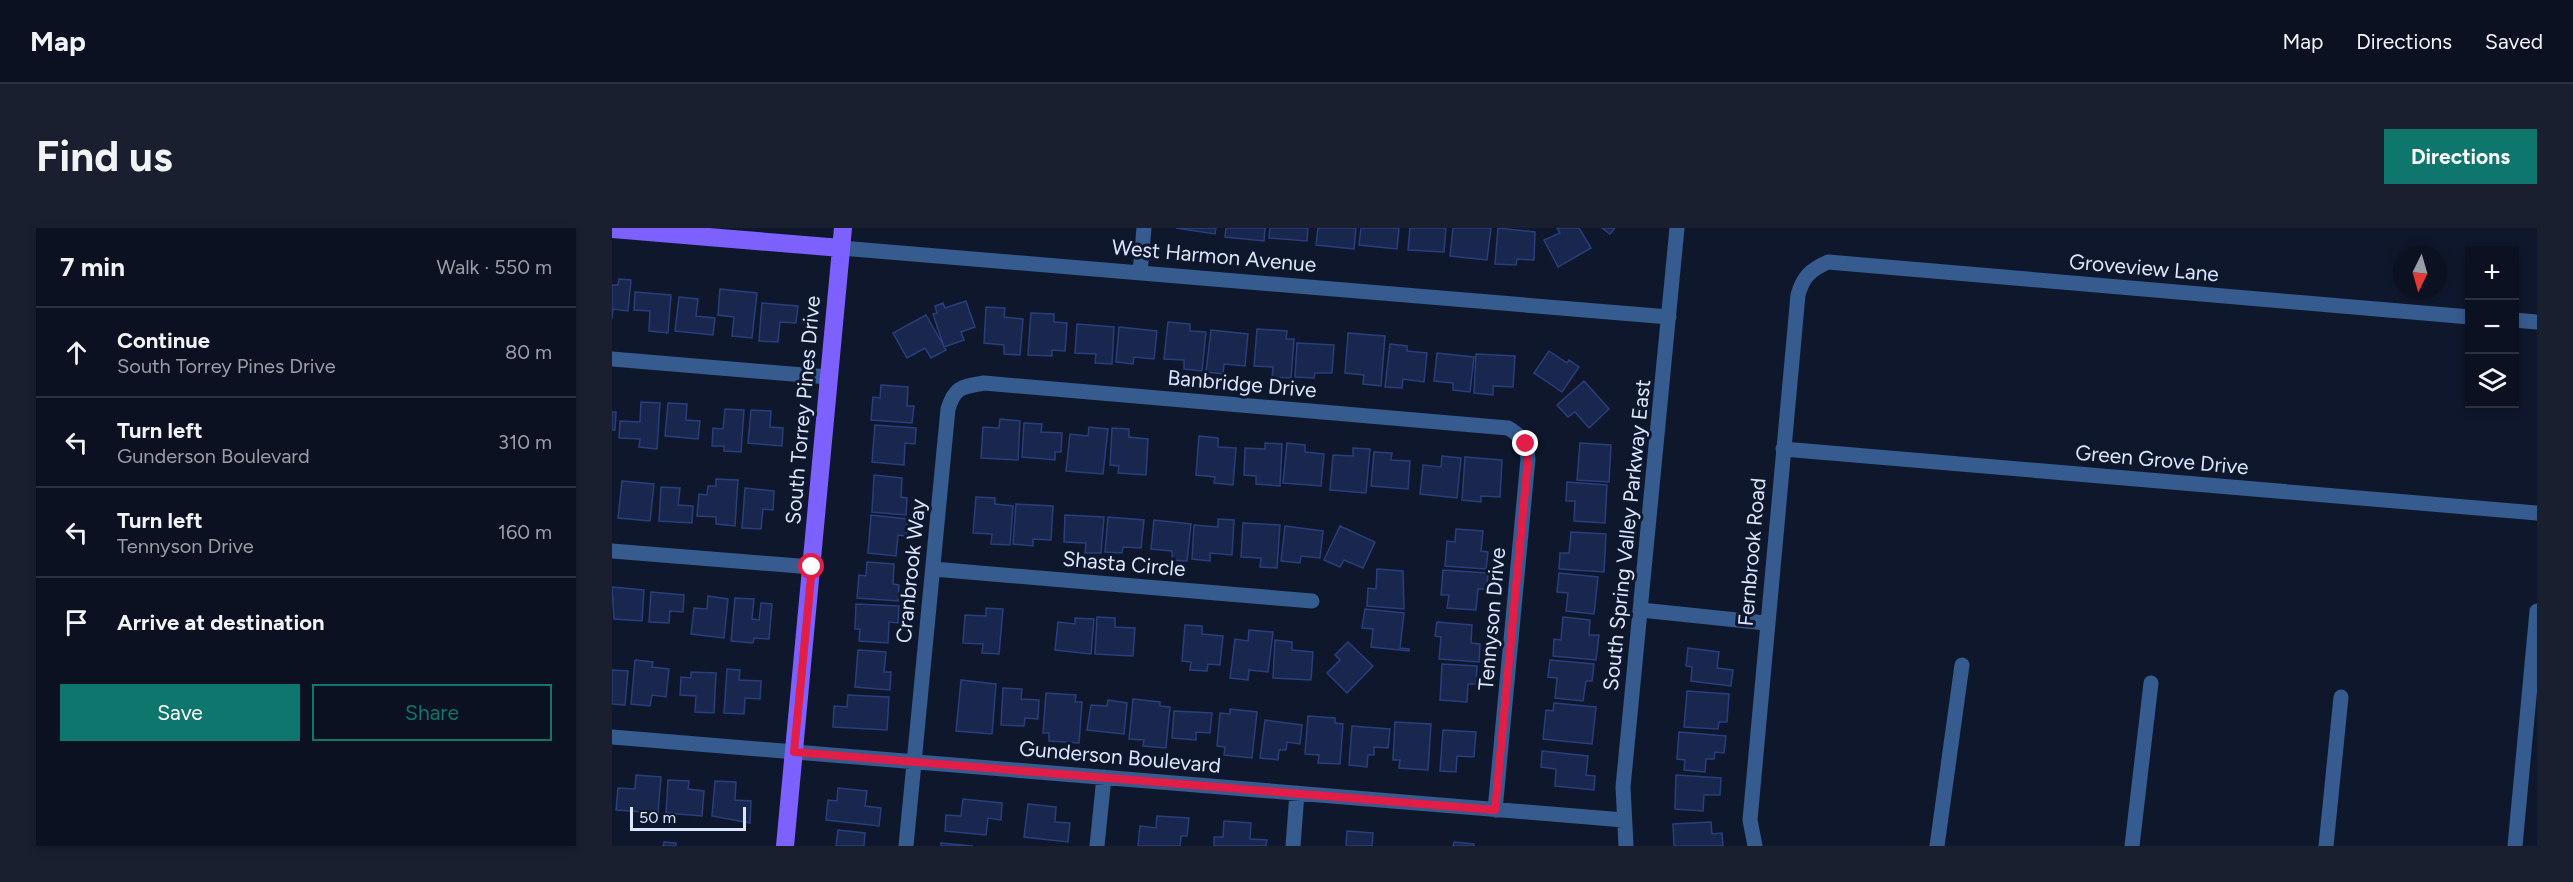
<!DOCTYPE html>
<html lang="en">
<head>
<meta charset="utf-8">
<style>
  :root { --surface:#0b1121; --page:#191f2e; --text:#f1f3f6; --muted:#9a9da5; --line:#2b313f; --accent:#0f766e }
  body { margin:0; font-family:Figtree,sans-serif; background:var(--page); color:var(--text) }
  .controls { position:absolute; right:18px; top:18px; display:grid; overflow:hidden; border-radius:0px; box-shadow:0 3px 9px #0003 }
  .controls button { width:54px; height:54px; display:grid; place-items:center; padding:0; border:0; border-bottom:2px solid var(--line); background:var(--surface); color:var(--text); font:30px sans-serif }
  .compass { position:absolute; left:1781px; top:18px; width:54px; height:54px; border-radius:50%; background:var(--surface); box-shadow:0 3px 9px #0003; rotate:185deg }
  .scale { position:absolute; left:18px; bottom:15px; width:116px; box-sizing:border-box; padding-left:6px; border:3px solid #dae6ff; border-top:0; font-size:16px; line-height:21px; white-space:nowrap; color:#dae6ff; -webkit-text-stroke:4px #0f172c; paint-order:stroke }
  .stop { position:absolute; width:18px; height:18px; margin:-14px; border:4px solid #e11d48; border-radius:50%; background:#fff }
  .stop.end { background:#e11d48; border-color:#fff; box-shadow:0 2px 6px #0008 }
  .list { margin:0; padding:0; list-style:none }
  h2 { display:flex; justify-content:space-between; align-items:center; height:78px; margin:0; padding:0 24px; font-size:26px }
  h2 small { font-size:20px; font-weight:400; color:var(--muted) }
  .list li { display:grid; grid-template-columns:39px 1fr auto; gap:18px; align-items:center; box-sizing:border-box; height:90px; padding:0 24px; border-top:2px solid var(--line) }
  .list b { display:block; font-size:22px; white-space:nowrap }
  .list p { margin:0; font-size:20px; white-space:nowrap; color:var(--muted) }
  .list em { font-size:20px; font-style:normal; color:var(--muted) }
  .actions { display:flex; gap:12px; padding:18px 24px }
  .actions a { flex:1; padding:14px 0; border:2px solid var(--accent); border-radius:0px; text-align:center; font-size:21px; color:var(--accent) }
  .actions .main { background:var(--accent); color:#fff }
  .icon { flex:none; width:33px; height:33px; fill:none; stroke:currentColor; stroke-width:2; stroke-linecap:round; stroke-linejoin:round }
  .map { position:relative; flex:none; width:1925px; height:618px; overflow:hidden; border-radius:0px }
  header { display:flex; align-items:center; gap:36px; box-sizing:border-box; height:84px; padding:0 30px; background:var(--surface); border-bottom:2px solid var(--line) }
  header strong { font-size:28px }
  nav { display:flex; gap:33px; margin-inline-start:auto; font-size:21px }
  .intro { display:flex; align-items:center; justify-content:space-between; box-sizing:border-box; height:144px; padding:0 36px }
  h1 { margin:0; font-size:42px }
  .button { padding:15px 27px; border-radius:0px; background:var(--accent); color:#fff; font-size:21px; font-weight:700 }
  main { display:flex; gap:36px; padding:0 36px }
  aside { flex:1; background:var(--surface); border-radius:0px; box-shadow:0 3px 9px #0003 }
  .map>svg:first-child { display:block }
  .building { fill:#19264e; stroke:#293e7c; stroke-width:1.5 }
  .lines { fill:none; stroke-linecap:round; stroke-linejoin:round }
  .minor { stroke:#365b8f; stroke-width:15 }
  .major { stroke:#7c61ff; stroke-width:18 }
  .route { stroke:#e11d48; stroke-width:8 }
  .labels { text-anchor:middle; stroke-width:6; stroke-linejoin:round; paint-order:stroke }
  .street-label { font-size:21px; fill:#dae6ff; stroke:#0f172c }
</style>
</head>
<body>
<header>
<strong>Map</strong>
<nav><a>Map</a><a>Directions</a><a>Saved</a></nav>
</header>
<div class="intro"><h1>Find us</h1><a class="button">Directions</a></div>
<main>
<aside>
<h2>7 min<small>Walk · 550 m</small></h2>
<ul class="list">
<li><svg class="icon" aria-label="ahead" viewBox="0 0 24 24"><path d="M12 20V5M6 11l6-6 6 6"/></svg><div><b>Continue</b><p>South Torrey Pines Drive</p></div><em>80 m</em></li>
<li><svg class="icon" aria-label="left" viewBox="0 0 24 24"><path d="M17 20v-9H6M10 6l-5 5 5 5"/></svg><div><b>Turn left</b><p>Gunderson Boulevard</p></div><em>310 m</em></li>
<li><svg class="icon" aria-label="left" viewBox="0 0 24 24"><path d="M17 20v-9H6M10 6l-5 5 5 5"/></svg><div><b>Turn left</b><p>Tennyson Drive</p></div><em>160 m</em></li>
<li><svg class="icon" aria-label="arrive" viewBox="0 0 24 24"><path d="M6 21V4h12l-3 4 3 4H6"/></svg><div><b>Arrive at destination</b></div></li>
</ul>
<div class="actions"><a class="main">Save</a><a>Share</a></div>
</aside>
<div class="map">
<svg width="1925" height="618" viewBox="0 0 1925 618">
  <rect width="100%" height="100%" fill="#0f172c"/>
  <!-- building -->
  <path class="building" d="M564,0H604L603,6Z
    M614,0H653L652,13L613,9Z
    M658,0H696L695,13L657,10Z
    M706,0H744L742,21L704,17Z
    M749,0H787L785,21L747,17Z
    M798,0H834L832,24L796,22Z
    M841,0H879L875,32L838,28Z
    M886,0L923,4L922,32L905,31L904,37L883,36Z
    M945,0H967L979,20L946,39L932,12L948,5Z
    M990,0H1003L998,6Z
    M7,51L19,52L16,83L1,81L0,91V57H6Z
    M108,61L145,65L140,110L120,108L122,89L106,87Z
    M23,64L59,67L56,105L37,103L38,83L22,82Z
    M67,69L86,71L84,88L103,90L101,107L63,103Z
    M354,73L363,99L349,104L352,112L332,119L321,86L325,85L323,78L331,75L333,80Z
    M150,75L186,78L184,95L168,94L166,114L147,113Z
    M374,79L393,80L392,89L411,91L408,127L392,126V117L372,115Z
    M419,85L442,86V94L455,95L453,123L440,122V128L416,127Z
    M314,87L334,122L319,130L313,120L295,130L281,105Z
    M556,94L578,96V103L594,104L590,143L572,141V132L552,131Z
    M465,96L502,99L500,136L483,135L484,126L463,125Z
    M507,99L545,103L542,131L522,129L521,136L504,134Z
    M645,101L675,103L674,111H682L679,150L660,149L661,139L642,138Z
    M599,102L636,106L633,138L612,136L611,146L594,144Z
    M736,105L773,108L769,158L751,156L752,147L733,145Z
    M685,115L722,117L720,145H703L702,150L683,149Z
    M778,116L795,118V123L815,125L812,154L791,151L790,160L773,159Z
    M937,123L955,135L957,132L967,139L950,164L922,145Z
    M825,125L862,129L858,164L841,162V155L822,153Z
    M864,126L903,128L901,159L881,158V167L862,165Z
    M972,153L997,181L977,200L963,184L956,189L945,177Z
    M269,157L296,159L295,178H302L300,195L259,192L261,169L268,170Z
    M29,174L48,175L45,221L27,219L28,211L7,210L8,193L28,194Z
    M56,175L75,176L74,192L88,193L86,211L53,208Z
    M113,181L132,182L129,224L112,223V218H100L101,200L111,201Z
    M139,182L159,183L158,199L171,200L170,218L136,215Z
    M0,184H4L3,202H0Z
    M388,191L408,193L406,232L369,230L371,199L387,200Z
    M412,195L430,196L429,204L450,205L449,224H443V232L410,229Z
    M263,197L304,200L303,216L293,215L292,237L260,234Z
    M477,199L496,201L491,246L454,243L458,206L476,208Z
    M500,200L517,201V209L536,211L534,247L506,245L507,238L498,237Z
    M587,208L606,210V219L624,220L621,257L602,255L603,249L584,247Z
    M653,215L670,216L668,258L644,256V248L632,247L633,220L653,221Z
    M675,215L693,217V224L712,226L709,258L671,255Z
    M968,215L999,217L997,254L965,252Z
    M741,220L758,221L754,265L718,262L721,227L741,228Z
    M762,224L780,225L779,232L798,233L796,261L759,258Z
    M830,228L849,230L845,270L808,266L811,237L829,239Z
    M853,229L890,232L888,269L869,268V274L850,272Z
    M262,247L290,250L289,269L295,270L294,287L260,284Z
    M104,251L126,252L123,298L104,296V289L85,288L87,266L95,267L96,258H104Z
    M10,253L42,256L38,293L6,290Z
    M955,254L995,257L993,295L962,293L963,273H954Z
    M49,259L68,260L66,277L81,278L80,295L47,293Z
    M133,260L162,263L161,282L151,281L149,301L130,300Z
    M364,269L383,270V276L401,278L398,317L379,316L380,306L361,305Z
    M404,276L441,278L439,312L421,311V318L401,316Z
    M259,287L296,291L294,308L286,307L284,328L256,325Z
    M453,287L492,289L489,325H473L474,315L452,314Z
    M496,289L532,292L529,320L511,319L510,325L493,324Z
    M606,291L622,292L620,327L598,325V333L580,331L582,297L606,299Z
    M542,292L579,296L575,333L560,332V323L539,321Z
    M631,295L668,297L665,340L648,339L649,330L629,329Z
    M673,298L711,303L708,330L689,328L688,335L669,333Z
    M728,298L763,314L751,340L732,332L728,339L712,332Z
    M844,301L871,303L869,323L876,324L874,341L833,338L835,313L843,314Z
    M959,304L994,306L992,344L947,341L948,325H957Z
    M255,334L282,336L281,356L287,357L286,373L245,370L247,347L254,348Z
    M765,341L791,343L792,381L755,378L756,360L764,361Z
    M831,342L876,345L875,361H866L864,382L835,380L837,367H829Z
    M947,345L986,349L982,386L954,383L956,365L945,364Z
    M0,359L32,362L30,393L2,391Z
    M39,364L72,367L71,384L58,383L57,395L37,394Z
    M96,368L116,371L112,410L79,406L82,380L95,381Z
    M123,370L142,371L140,391L147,392L149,375L160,376L157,411L142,410L141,415L119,413Z
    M244,376L287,378L286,395L277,394L276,415L247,413L248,401H243Z
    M374,380L391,381L387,426L370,425L371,416L351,415L353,387L374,388Z
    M753,381L792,385L788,420L797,421V423L759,419L761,401L750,400Z
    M485,389L503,390V399L523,400L521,428L483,426Z
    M951,389L978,392L977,407H987L984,432L941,428L942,411L949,412Z
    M463,390L482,391L479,426L443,422L446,394L463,396Z
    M825,394L860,397L859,415L868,416L867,434L827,431L829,409L823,408Z
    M573,397L590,398V406L611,408L608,437L596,436L595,443L578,442L579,434L570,433Z
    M637,402L661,404L656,444L637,442L636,452L618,450L623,411L636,413Z
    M663,412L680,414V422L701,424L699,452L661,450Z
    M736,414L761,438L735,465L715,445L728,432L723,427Z
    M1076,420L1107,424L1105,440L1121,442L1119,458L1079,453L1080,439L1074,438Z
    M246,422L274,424L272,444H279L278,462L243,459Z
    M23,432L41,434L40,439L57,441L54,469L40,467L38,478L19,476Z
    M938,432L982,436L980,453H974L971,473L943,470L945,450L936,449Z
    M830,436L865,438L864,456H856L855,474L828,472Z
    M115,441L128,442L127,452L149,453L148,471L133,470L132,486L112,485Z
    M0,442L16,443L13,477L0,476Z
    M79,444L104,445L102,485L83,484L84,468L68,467L69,449L79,450Z
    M349,452L384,456L380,506L344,503Z
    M391,460L410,461L409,471L427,472L426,491L413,490L412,498L389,497Z
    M1075,463L1117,466L1115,494H1107L1106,501L1072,499Z
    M434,465L464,467L463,474H470L467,515L437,513V505H431Z
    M236,467L277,469L275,502L221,499L222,478L235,479Z
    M521,471L548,474V478L558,479L554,520L531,518L532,512L517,511Z
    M496,472L515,475L512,506L475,502L479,477L495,478Z
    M942,475L984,479L980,516L931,511L934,482L941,483Z
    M618,481L645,484L640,530L612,527L613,519L605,518L608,485L618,486Z
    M562,483L600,485L598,505L584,504V512L560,510Z
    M696,488L723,490V495L731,496L728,536L706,535L707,527L693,526Z
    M653,492L690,497L688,516L675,514L674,522H667L666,532L648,530Z
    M783,494L819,496L816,542L787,540L788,532H781Z
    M740,498L778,501L776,520L762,519V527H756L755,539L737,537Z
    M831,502L864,504L862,529L845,528L844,544L828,543Z
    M1067,504L1114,508L1112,525L1103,524L1102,531H1094L1093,544L1072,542L1073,532L1065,531Z
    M930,523L976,528L974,547L983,548L982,562L943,558L944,541L929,539Z
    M24,547L49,549L46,585L4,582L6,560L23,561Z
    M1064,547L1109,550L1108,567H1092L1091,583L1063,581Z
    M56,552L77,553L76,561L92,563L90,588L54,585Z
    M103,553L124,554L123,572L139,573L138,595L100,588Z
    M226,560L255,563L253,578L269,580L267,598L214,592L216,572L225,573Z
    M351,571L390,575L389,592L376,590L374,607L333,603L334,587L349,588Z
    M416,576L444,579L443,594L458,595L456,614L412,609Z
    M545,588L577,590L575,608H569L568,618H526L528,598L544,600Z
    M612,593L639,595L638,611L655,612L654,618H602V609H611Z
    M1099,594L1100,606L1110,605L1111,618H1062L1061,596Z
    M226,602L253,605L252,618H224Z
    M735,603L761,605L760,618H734Z
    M52,614L64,615V618H51Z
    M842,614L862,616V618H841Z
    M329,615L361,618H329Z"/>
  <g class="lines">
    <!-- minor -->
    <path class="minor" d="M229,20L1057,89
      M528,45L532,0
      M1902,92L1925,94
      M0,131L216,149
      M1171,221L1925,285
      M0,323L200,339
      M321,341L700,373
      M1029,382L1154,395
      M0,509L1012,592
      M294,618L336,181C343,158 350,159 372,155L896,200C910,208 914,215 916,231L883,582
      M485,618L492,549
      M681,618L685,565
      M1014,618L1011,559L1065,0
      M1143,618L1138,592L1186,67C1191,49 1198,42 1216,34L1858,89
      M1325,618L1350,437
      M1520,618L1539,455
      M1714,618L1729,469
      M1903,618L1925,383"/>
    <!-- major -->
    <path class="major" d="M0,1L229,20
      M173,618L231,0"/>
  </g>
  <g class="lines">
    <!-- route -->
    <path class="route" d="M200,339L182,524L883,582L916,231L914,216"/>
  </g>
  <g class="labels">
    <!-- street labels -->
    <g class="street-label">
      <text transform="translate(602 28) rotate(5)" y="7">West Harmon Avenue</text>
      <text transform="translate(1532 40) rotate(5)" y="7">Groveview Lane</text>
      <text transform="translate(630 156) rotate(5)" y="7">Banbridge Drive</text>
      <text transform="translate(191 182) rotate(-85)" y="7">South Torrey Pines Drive</text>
      <text transform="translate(1550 232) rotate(5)" y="7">Green Grove Drive</text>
      <text transform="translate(1015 307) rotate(-84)" y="7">South Spring Valley Parkway East</text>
      <text transform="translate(1140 324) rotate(-85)" y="7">Fernbrook Road</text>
      <text transform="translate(512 336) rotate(5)" y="7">Shasta Circle</text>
      <text transform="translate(299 343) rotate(-84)" y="7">Cranbrook Way</text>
      <text transform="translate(880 391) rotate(-85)" y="7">Tennyson Drive</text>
      <text transform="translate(508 529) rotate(5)" y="7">Gunderson Boulevard</text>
    </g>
  </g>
</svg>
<div class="controls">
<button>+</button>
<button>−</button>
<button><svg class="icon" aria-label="layers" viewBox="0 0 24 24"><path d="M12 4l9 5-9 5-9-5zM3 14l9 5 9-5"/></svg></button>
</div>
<svg class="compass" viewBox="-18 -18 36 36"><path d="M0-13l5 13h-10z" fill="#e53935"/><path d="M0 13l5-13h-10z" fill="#9a9da5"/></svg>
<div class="scale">50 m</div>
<div class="stop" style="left:200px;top:339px"></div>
<div class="stop end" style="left:914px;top:216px"></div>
</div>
</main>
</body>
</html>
